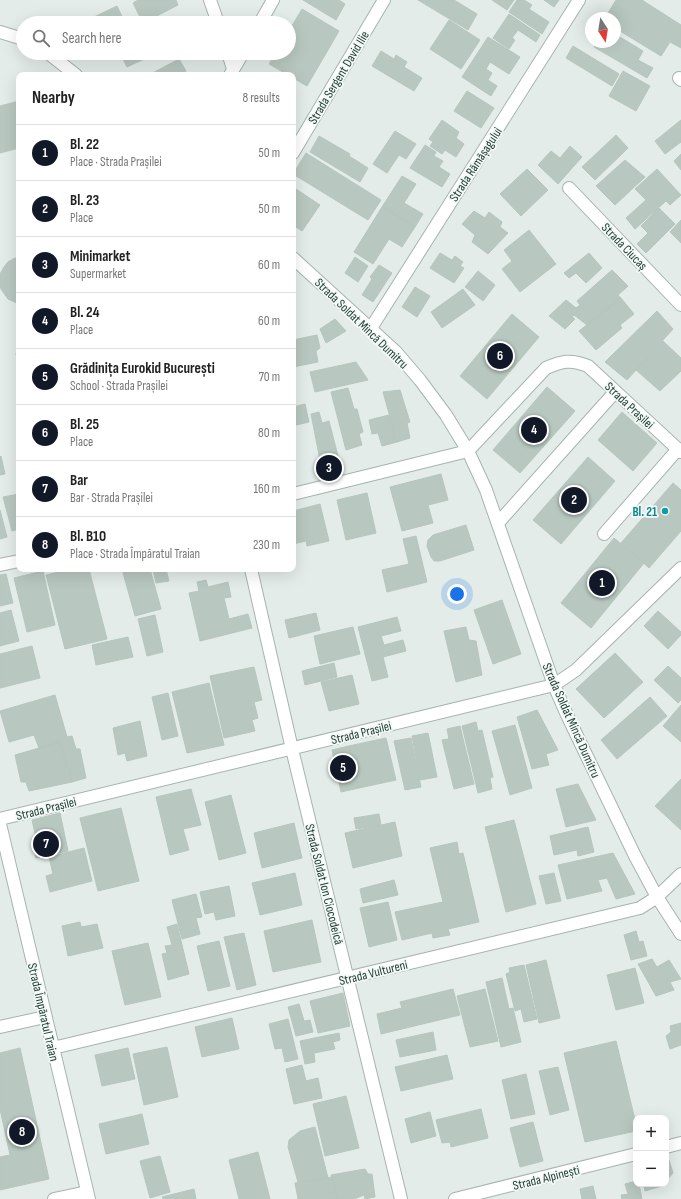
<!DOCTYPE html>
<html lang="en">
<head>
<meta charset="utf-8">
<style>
  :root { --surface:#fff; --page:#f2f2f2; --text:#222; --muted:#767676; --line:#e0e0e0; --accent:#111827 }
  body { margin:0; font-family:"Sofia Sans Condensed",sans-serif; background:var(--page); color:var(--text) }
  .controls { position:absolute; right:12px; bottom:12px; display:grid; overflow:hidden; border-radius:8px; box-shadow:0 4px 16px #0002 }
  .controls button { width:36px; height:36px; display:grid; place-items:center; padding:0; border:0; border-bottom:1px solid var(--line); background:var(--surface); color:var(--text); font:20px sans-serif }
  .compass { position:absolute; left:585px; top:12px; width:36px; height:36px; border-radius:50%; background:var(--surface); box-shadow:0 4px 16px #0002; rotate:168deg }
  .you { position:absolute; left:457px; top:594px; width:14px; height:14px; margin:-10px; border:3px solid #fff; border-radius:50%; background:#1a73e8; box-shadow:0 0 0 6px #1a73e833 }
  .badge { display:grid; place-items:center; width:26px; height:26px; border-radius:50%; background:var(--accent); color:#fff; font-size:13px; font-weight:700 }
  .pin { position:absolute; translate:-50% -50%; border:2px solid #fff; box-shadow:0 1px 4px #0006 }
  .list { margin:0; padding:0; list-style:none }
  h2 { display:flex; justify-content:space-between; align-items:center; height:52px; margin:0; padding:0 16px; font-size:17px }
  h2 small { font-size:13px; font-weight:400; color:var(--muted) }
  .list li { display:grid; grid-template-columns:26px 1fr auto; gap:12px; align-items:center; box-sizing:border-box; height:56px; padding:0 16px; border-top:1px solid var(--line) }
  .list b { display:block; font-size:15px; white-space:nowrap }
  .list p { margin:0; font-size:13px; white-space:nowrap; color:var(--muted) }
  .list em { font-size:13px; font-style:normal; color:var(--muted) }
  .icon { flex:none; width:22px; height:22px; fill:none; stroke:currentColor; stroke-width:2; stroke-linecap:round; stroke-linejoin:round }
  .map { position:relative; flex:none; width:681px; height:1199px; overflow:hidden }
  .search { position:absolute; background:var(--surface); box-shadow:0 4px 16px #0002; left:16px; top:16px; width:280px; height:44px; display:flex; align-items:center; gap:10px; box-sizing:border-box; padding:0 14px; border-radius:22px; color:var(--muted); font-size:15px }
  .panel { position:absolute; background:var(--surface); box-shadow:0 4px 16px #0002; left:16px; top:72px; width:280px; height:500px; border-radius:8px }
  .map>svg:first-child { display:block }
  .building { fill:#b8c7c0; stroke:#b6c6be }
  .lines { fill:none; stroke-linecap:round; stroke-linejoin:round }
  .lane-casing { stroke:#a6b4ae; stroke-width:14 }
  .street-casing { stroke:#a6b4ae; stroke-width:14 }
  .lane { stroke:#fff; stroke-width:12 }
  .street { stroke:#fff; stroke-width:12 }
  .culture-dot { fill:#0f9aa8; stroke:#f3f9f6; stroke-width:1.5 }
  .labels { text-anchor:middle; stroke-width:3.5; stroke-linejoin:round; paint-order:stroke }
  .street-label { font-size:13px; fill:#233d34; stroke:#f3f9f6 }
  .culture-label { font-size:13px; font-weight:bold; fill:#0d838f; stroke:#f3f9f6; text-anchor:end }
</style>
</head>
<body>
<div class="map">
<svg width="681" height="1199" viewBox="0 0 681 1199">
  <rect width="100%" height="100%" fill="#e3ece8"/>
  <!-- building -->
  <path class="building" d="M138,0H176L178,5L143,23L133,3Z
    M303,0H339L345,4L336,20Z
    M418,0H454L477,14L468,30Z
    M492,0H514L507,10Z
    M517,0H524L532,5L529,9L549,22L542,34L509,12Z
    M544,0H559L554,7Z
    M616,0H642L681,25V48L670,42L661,56L615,28V18H605Z
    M117,6L125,23H96L94,17Z
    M302,9L339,31L307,86L293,78V75H288L269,64L276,53H289V31Z
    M509,14L540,35L536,42L518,30L512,38L515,40L509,49L493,38Z
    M449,20L480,40L461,69L430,49Z
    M615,34L643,51L638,60L653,68L647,78L594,47L597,42H615Z
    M488,37L520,57L509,74L490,62L486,69L492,73L488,80L497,86L491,96L462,77Z
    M573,46L619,74L612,86L566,58Z
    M381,51L394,59L396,55L407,62L404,67L422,78L414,91L372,66Z
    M120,53H157L127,67Z
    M179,59L186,71L179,75H149Z
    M623,71L650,86L636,111L609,96Z
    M467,91L494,108L481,128L454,111Z
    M19,101V148L0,153V106Z
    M442,120L459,132L456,138L464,144L456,157L445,150L442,154L430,146L433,142L429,139Z
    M681,120V142L665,154L655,141Z
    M395,131L416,144L406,159L399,155L387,173L373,164Z
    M616,135L628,148L595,180L582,167Z
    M319,136L350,154L349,156L368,168L360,182L310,152Z
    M425,145L436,152L434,156L443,161L439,167L450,174L442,187L410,168Z
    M570,146L582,157L558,184L538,165L551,151L560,158Z
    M306,153L381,200L368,220L293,174Z
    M681,154V170L674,161Z
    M625,160L645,177L615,205L596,186Z
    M527,169L548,190L521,216L500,194Z
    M657,169L681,195L670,205L666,201L635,229L626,218L646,200L635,189Z
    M402,176L416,184L404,203L423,214L415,227L382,207Z
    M293,187L320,205L302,231L293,225Z
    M382,207L415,227L402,247L389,239L373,264L354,252Z
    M659,208L675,224L646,253L637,244L648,233L641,226Z
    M474,211L485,218L489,212L502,222L500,227L508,233L488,254L472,242L475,235L462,224Z
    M681,220V243L670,232Z
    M529,230L556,264L520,292L502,269L512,261L504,250Z
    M440,253L452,260L455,256L463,262L460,266L464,268L454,283L430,268Z
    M589,253L602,268L586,283L576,273L569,278L564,273Z
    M355,257L368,266L358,282L345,273Z
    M15,258H19V304L8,299L1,289L0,285V274L4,267L8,262Z
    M379,265L392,273L373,302L362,295L372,279L370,277Z
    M612,270L628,286L618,295L621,298L587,325L574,315L572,317L575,319L565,329L549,316L566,300L576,308L580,305L577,301Z
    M478,271L495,285L483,301L465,287Z
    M415,287L430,296L417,317L402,307Z
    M463,289L475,305L442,328L431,312Z
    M621,298L634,314L620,325L622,328L596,350L579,331Z
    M657,311L673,329L627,380L605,362Z
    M512,314L539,337L487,399L460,376Z
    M335,319L346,331L326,343L320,329Z
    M317,335L320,348L316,351L318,362L293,367V340Z
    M663,341L681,358V371L660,391L636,370Z
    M19,343V365L16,354Z
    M356,362L368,380L315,392L310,372Z
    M547,387L575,411L520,473L493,450Z
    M348,388L354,409H357L363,432L359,434L362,445L346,450L331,392Z
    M400,390L410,422L407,423L410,438L397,442L383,392Z
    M305,404L309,422L296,425L293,414V407Z
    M319,412L322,423L329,421L338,456L320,460L311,414Z
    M622,412L657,443L633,471L598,440Z
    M389,415L397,442L382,446L378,433L372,434L369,420Z
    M1,456L5,474L0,475V457Z
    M588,457L615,481L561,544L533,520Z
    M441,474L448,500L428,505L433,523L402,531L390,487Z
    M673,483L681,490V531L649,568L621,543Z
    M367,493L376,533L346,540L337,500Z
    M19,494V529L12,531L3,497Z
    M320,504L329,541L307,546L306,541L293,544V511Z
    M0,510L7,537L0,539Z
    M466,525L474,550L440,561H434L431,557L427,546L428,540L433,535Z
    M416,536L427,582L387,592L382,570L409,564L403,539Z
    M614,538L644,563L591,628L561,603Z
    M71,569H89L107,639L65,649L46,575Z
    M122,569H150L161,609L135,616Z
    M153,569H166L169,581L156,583Z
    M43,571L55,625L27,632L14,578Z
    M6,574L13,603L0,606V575Z
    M206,580L208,587L228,582L231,597L224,598L229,619L248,614L252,628L200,641L189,593L199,591L197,582Z
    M502,600L521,654L493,664L474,610Z
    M11,610L19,641L0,646V613Z
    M658,611L681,632V635L668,649L644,626Z
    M316,613L320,630L289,638L285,620Z
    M155,615L163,652L147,656L138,619Z
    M397,617L401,631L381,636L384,645L403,640L406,651L383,657L388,677L372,681L358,627Z
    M353,627L360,654L320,664L314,636Z
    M466,627L469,640L476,641L482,675L456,682L444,631Z
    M128,637L133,657L96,665L92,645Z
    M32,646L40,678L0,688V654Z
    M615,653L643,682L604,718L576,689Z
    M334,663L337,677L305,685L302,671Z
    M668,666L681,678V700L678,703L654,680Z
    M254,667L262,700L254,702L258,718L252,720L255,731L224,738L210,676Z
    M352,675L359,704L329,711L321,682Z
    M209,683L224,745L187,753L172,692Z
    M168,693L178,736L162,740L152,697Z
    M55,695L67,737L72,736L76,749H80L86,778L72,782L60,742L39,748L34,735L9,742L0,711Z
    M650,697L667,716L617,759L601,740Z
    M681,705V742L663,726Z
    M537,710L558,750L546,754L549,765L532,769L517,717Z
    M140,721L147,756L127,761L125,753L118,755L113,728Z
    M476,722L478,731L482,730L493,777L490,778L492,789L478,793L462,726Z
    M515,725L532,788L510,795L492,731Z
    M460,726L474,784L454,789L442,740L449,739L447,729Z
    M428,733L437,777L420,780L412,736Z
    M386,738L396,780L359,788L349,746Z
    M411,738L421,787L405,790L394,741Z
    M60,742L72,782L29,791L26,782H21L15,755Z
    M349,746L359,788L341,792L332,750Z
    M681,779V830L655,806Z
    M578,784L596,820L566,827L556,789Z
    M191,789L201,825L183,829L189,850L170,855L156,797Z
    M231,795L246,853L219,860L205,802Z
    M121,808L139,881L98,891L80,818Z
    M60,813L68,851L36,858L32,839L36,838L32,820Z
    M379,814L381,825L356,829L354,818Z
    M514,820L536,904L506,912L485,827Z
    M395,822L402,856L353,868L345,833Z
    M294,823L302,858L262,868L254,833Z
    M588,827L594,852L578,856L577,850L554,855L550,836Z
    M457,842L459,854L463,853L479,922L448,929L450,935L433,938L432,933L402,940L395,912L443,902L430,848Z
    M84,848L92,881L50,892L46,876L53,874L49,857Z
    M613,853L635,894L616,899L607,878L598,880L602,891L567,899L558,865Z
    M295,873L302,905L260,915L252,883Z
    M554,873L561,901L546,904L539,876Z
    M394,880L398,895L363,903L360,889Z
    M229,886L235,916L216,920L214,912L205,914L200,892Z
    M196,894L202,917L196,918L200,934L182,939L172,900Z
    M388,902L397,940L369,947L360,908Z
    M312,920L321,962L273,972L264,931Z
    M80,922L81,927L97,924L103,948L68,956L62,926Z
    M177,924L189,974L168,980L162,954L167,953L165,946L172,945L167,927Z
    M636,931L639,942L643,941L647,956L631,960L624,935Z
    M244,933L256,985L237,990L224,937Z
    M219,941L230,986L208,991L197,946Z
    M148,943L161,997L125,1005L112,951Z
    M652,959L657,967L669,960L681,979L670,982L674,990L656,996L638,964Z
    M546,960L560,1018L539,1023L526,965Z
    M524,965L537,1019L524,1022L521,1009L515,1011L506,974L510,972L509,968Z
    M635,968L644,1003L616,1010L607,975Z
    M502,978L509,1009L513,1008L521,1042L501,1047L486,982Z
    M453,989L460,1015L381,1034L377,1014L402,1008L400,1002Z
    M485,989L498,1041L470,1047L457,996Z
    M343,993L350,1026L318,1033L310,1001Z
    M299,1004L304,1021L310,1020L313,1032L296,1036L288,1007Z
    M232,1018L239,1049L202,1057L195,1027Z
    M288,1019L298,1059L285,1062L282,1048L275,1049L269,1024Z
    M681,1023V1045L670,1049L666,1036L671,1032L670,1026Z
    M433,1032L436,1050L400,1057L396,1040Z
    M339,1033L340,1040L333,1042L335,1049L314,1053L315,1062L305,1064L300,1041Z
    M616,1041L636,1124V1131L585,1142L564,1053Z
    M167,1047L178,1097L144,1105L133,1054Z
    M20,1048L49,1179L0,1190V1157L10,1155L0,1109V1053Z
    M128,1048L135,1079L102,1086L95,1055Z
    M447,1055L453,1079L401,1091L395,1067Z
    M302,1065L306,1081L318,1078L322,1098L294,1104L286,1069Z
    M558,1067L569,1110L550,1115L539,1071Z
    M526,1074L535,1114L511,1119L502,1080Z
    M346,1096L359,1148L325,1156L313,1104Z
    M481,1109L488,1138L451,1147L450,1142L442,1143L436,1120Z
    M430,1112L436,1136L411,1143L405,1119Z
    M142,1114L149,1144L106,1154L99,1124Z
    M533,1122L543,1161L520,1167L510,1128Z
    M315,1127L328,1178L298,1182L288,1147L289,1140L300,1131Z
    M258,1152L270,1199H239L229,1160Z
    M160,1156L170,1192L150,1198L140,1161Z
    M666,1160H669L673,1173L666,1181Z
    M365,1169L368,1174H372L375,1197L365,1199L364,1195L354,1199H338L331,1175Z
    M332,1177L338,1199H298L295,1183Z
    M636,1181V1184H639L642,1199H622L621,1195L628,1194L625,1184Z
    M643,1184H664L662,1186L645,1191Z
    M593,1186L596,1199H582L580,1189Z
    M194,1189L196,1199H163L162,1197Z"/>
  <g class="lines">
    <!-- lane casing -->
    <g class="lane-casing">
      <path id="lane" d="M498,523L615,392
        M604,534L678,449"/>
    </g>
    <!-- street casing -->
    <g class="street-casing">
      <path id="street" d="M210,0L218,23
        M260,23L273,0
        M0,32L23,39
        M48,53L76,75
        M228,53L233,69
        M230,75L243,53
        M679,78L681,80
        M293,153L384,0
        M569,188L681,305
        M293,258L396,352L420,380L446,415L468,451L486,490L554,685L567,715L635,856L657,897L681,934
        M371,328L579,0
        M293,494L468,451L546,368C562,361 571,359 588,366L681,452
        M0,565L19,561
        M251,569L292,749L401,1199
        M0,819L554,685L576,670L681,568
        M0,824L89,1199
        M0,1027L45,1017
        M53,1048L640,908L657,897L681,874
        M666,1147L681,1143
        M54,1199L87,1192
        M455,1199L636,1154"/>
    </g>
    <!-- lane -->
    <use href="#lane" class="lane"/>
    <!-- street -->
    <use href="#street" class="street"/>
  </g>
  <!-- markers -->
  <circle class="culture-dot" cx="665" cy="511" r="4"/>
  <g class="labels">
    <!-- street labels -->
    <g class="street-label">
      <text transform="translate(338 77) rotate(-59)" y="5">Strada Sergent David Ilie</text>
      <text transform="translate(475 164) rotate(-57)" y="5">Strada Rămășagului</text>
      <text transform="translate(625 246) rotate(46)" y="5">Strada Ciucaș</text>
      <text transform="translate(362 323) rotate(44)" y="5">Strada Soldat Mincă Dumitru</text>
      <text transform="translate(630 405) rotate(43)" y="5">Strada Prașilei</text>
      <text transform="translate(572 720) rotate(66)" y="5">Strada Soldat Mincă Dumitru</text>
      <text transform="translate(361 732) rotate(-14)" y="5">Strada Prașilei</text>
      <text transform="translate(46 808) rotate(-14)" y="5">Strada Prașilei</text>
      <text transform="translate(325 884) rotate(76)" y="5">Strada Soldat Ion Ciocodeică</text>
      <text transform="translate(373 972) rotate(-14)" y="5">Strada Vultureni</text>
      <text transform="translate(44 1012) rotate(77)" y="5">Strada Împăratul Traian</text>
      <text transform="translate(546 1177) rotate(-14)" y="5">Strada Alpinești</text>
    </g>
    <!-- culture labels -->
    <g class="culture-label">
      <text x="657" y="516">Bl. 21</text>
    </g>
  </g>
</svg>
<div class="controls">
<button>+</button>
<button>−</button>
</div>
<svg class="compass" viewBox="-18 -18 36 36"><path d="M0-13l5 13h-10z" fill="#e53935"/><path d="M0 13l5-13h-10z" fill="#767676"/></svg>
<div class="you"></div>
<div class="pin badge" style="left:602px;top:583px">1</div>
<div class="pin badge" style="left:574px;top:500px">2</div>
<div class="pin badge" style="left:329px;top:468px">3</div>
<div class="pin badge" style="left:534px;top:430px">4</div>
<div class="pin badge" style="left:343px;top:768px">5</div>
<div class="pin badge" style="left:500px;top:356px">6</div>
<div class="pin badge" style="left:46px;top:844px">7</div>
<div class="pin badge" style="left:22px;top:1132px">8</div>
<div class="search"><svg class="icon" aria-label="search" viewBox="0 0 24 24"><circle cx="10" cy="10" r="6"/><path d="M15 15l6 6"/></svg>Search here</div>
<section class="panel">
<h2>Nearby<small>8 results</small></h2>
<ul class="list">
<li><span class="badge">1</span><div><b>Bl. 22</b><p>Place · Strada Prașilei</p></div><em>50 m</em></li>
<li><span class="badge">2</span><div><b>Bl. 23</b><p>Place</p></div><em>50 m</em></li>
<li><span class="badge">3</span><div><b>Minimarket</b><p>Supermarket</p></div><em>60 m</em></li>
<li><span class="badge">4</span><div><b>Bl. 24</b><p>Place</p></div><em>60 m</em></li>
<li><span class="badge">5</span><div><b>Grădinița Eurokid București</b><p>School · Strada Prașilei</p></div><em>70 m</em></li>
<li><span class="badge">6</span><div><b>Bl. 25</b><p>Place</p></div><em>80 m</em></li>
<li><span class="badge">7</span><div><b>Bar</b><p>Bar · Strada Prașilei</p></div><em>160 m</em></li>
<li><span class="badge">8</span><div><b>Bl. B10</b><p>Place · Strada Împăratul Traian</p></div><em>230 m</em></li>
</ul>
</section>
</div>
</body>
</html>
